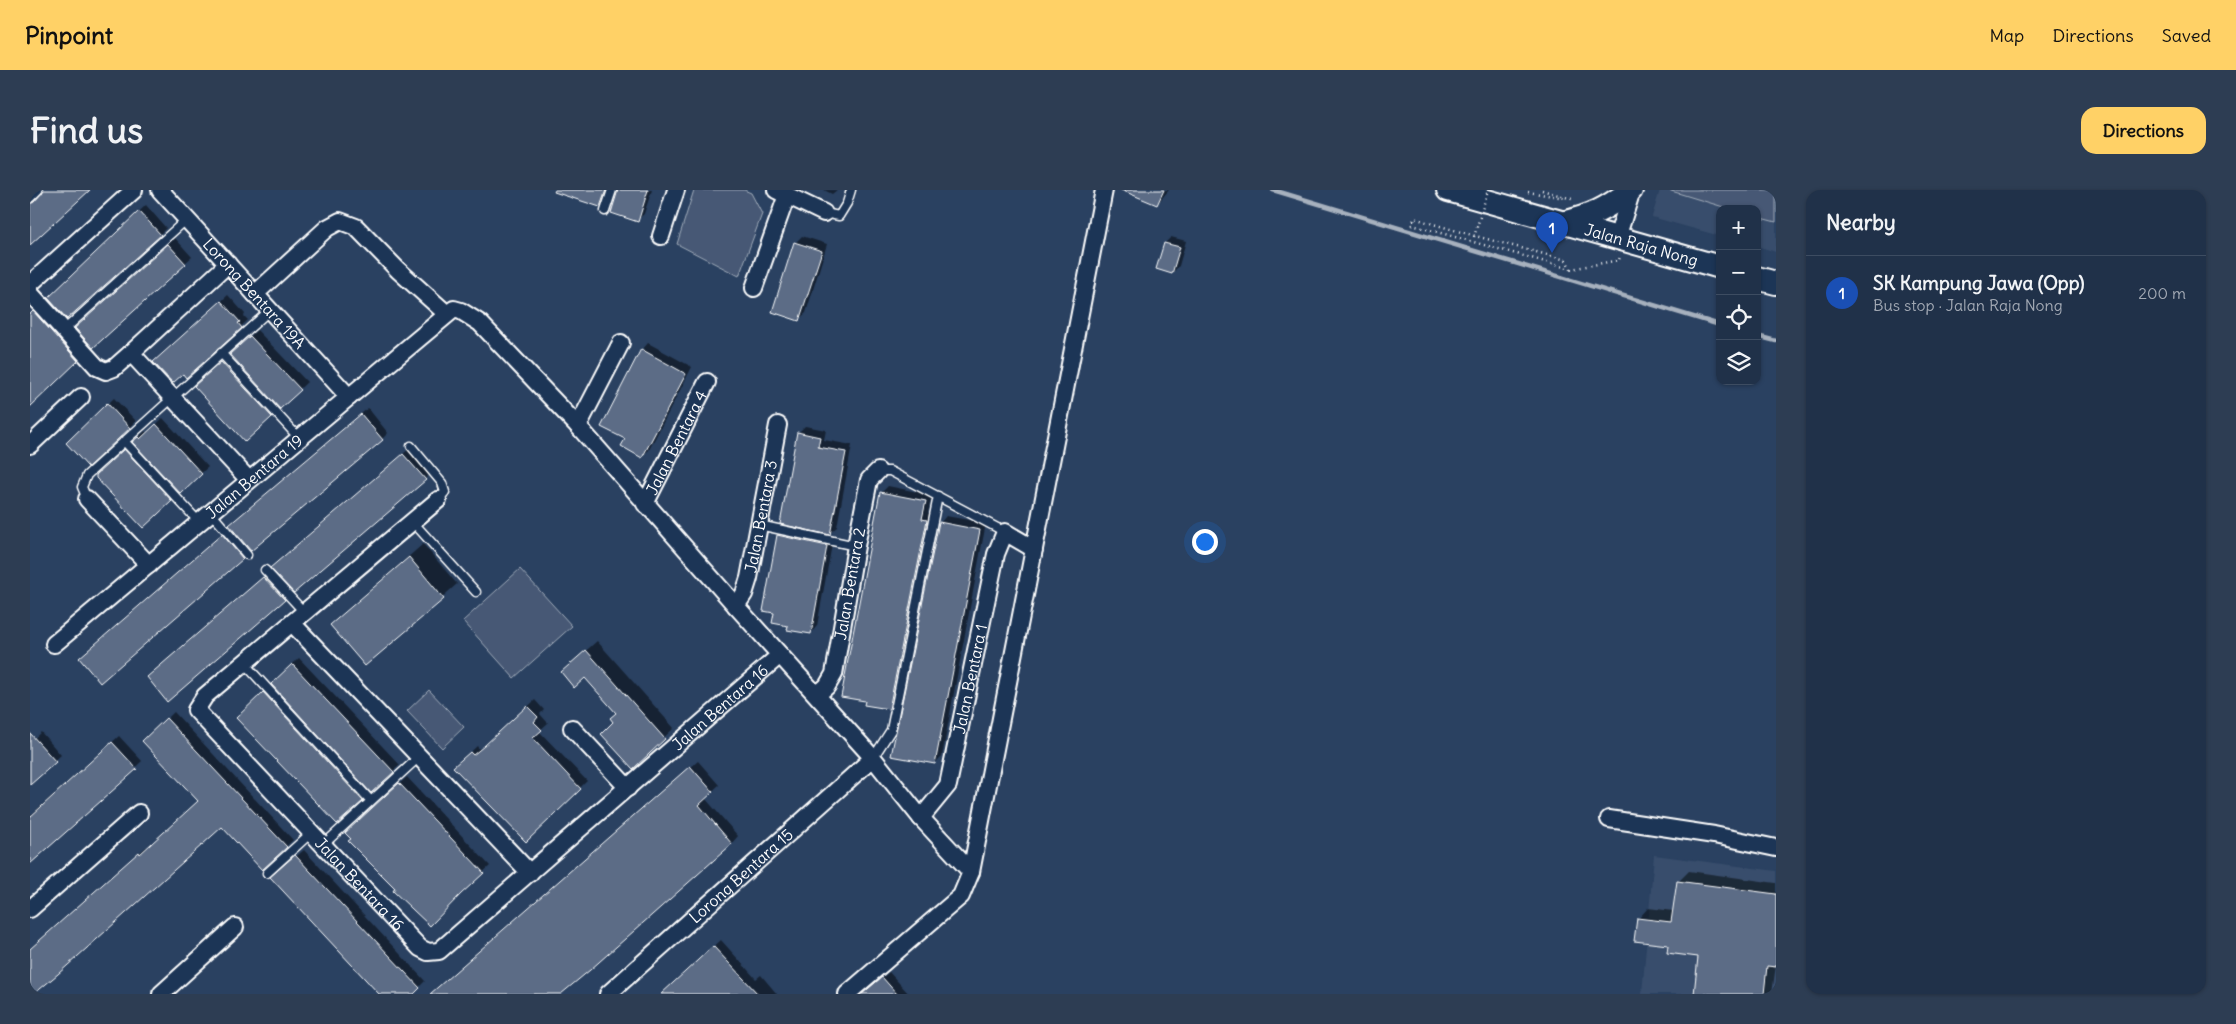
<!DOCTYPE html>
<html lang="en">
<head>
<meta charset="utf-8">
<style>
  :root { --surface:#203149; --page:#2d3d53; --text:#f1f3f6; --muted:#a2a9b4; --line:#3d4c61; --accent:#ffd166 }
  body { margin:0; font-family:Delius,sans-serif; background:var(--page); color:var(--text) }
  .controls { position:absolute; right:15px; top:15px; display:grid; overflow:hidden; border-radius:10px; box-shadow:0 1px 4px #0004 }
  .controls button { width:45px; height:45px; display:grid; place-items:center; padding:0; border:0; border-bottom:1px solid var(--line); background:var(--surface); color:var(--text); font:25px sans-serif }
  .you { position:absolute; left:1174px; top:351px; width:18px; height:18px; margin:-12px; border:4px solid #fff; border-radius:50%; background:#1a73e8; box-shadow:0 0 0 8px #1a73e833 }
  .badge { display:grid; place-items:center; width:32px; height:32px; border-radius:50%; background:var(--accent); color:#fff; font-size:16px; font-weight:700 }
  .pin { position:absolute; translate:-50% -41px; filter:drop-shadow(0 1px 2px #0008) }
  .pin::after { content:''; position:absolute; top:26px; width:18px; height:15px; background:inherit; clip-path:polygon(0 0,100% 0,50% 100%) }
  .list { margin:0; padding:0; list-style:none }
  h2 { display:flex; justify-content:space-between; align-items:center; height:65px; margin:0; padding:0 20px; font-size:21px }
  h2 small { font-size:16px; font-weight:400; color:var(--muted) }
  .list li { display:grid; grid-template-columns:32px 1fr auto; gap:15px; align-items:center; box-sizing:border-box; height:75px; padding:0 20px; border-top:1px solid var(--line) }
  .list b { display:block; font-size:19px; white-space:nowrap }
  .list p { margin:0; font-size:16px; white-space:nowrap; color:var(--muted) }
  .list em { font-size:16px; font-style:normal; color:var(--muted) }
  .icon { flex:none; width:28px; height:28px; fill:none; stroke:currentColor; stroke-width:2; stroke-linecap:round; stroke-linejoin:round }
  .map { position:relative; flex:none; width:1746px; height:804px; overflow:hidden; border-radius:15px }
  header { display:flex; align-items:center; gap:30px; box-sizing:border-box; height:70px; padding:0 25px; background:var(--accent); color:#111 }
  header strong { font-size:24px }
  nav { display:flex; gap:28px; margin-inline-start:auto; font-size:18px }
  .intro { display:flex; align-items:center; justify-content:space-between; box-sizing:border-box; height:120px; padding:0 30px }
  h1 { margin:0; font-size:35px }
  .button { padding:12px 22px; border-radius:15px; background:var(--accent); color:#111; font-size:18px; font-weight:700 }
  main { display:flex; gap:30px; padding:0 30px }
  aside { flex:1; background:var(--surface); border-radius:15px; box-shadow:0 1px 4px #0004 }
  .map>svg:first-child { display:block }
  .built { fill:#394e6c }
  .green { fill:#465975; stroke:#a2acba }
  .shadow { fill:#0007 }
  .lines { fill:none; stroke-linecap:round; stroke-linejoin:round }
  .stream { stroke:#a7b1be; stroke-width:4.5 }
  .building { fill:#5b6c86; stroke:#fff }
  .service-casing { stroke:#fff; stroke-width:11 }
  .minor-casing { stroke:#fff; stroke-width:20 }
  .secondary-casing { stroke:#fff; stroke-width:26 }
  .path { stroke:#fff; stroke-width:2.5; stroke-dasharray:1 4; stroke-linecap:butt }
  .service { stroke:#1d3557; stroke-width:8 }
  .minor { stroke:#1d3557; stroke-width:16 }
  .secondary { stroke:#1d3557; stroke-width:22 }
  .path-bridge { stroke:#fff; stroke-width:2.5; stroke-dasharray:1 4; stroke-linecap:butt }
  .labels { text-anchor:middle; stroke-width:4; stroke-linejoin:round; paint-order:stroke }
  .street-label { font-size:16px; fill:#fff; stroke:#1d3557 }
</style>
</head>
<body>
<header>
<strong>Pinpoint</strong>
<nav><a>Map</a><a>Directions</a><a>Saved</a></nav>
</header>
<div class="intro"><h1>Find us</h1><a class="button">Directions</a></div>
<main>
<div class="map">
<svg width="1746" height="804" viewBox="0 0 1746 804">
  <rect width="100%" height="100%" fill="#2a4161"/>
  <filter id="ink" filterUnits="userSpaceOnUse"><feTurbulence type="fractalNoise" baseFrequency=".02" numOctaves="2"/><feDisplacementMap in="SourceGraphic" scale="10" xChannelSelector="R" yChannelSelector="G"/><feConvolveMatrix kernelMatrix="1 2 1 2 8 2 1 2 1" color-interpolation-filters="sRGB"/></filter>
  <g filter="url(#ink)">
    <!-- built -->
    <path class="built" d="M1630,0H1746V62L1727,56V19H1690V46L1622,27Z
      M1624,665L1746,681V804H1612Z"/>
    <!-- green -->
    <path class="green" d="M664,0H714L721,3L732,24L709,86L647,54Z
      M1638,0H1746V32L1727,27V19H1700Z
      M490,379L542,436L484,488L433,431Z
      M399,500L434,537L412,558L377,521Z"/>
    <!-- shadow -->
    <path class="shadow" d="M0,0L5,7L11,6L14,0H58L0,52Z
      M539,0H580L577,9L570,16Z
      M588,0H622L614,24L607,30Z
      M794,0H807L802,4Z
      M1094,0H1139L1127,14Z
      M116,15L136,38L130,44L19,108Z
      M772,46L797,54L776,123L769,129L765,53Z
      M1141,47L1156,51L1149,76L1142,83L1135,53Z
      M145,48L162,67L155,73L53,131Z
      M198,105L215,124L214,126L218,130L156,186L132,166Z
      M10,116L54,164L0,214V125Z
      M227,140L277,192L250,218L208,158Z
      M618,153L662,177L619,260L612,266L596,248L612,160Z
      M199,166L248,219L215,250L172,190Z
      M84,208L106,231L58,275L37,253Z
      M338,218L358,243L352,249L207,329Z
      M133,228L178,277L151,302L104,252L115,241L117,243Z
      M775,236L796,240L794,250L822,255L807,337L800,343L768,243Z
      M101,254L147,303L113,336L74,278Z
      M380,258L401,283L395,289L249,371Z
      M858,296L902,305L898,323L903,324L866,511L859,518L851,303Z
      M916,326L956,333L912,566L905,573L910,333Z
      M199,339L218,361L212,368L57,462Z
      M755,339L803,349L787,436L781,443L749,345Z
      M393,354L427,394L336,475L301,435Z
      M241,381L261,402L138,510L125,481Z
      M567,451L644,538L603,577L584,532L587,523L543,472Z
      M269,468L370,575L363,581L242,494Z
      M240,496L339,603L307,633L208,528Z
      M505,510L514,520L510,524L518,533L509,541L557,591L496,650L431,571L447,556L450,560L462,550Z
      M144,522L263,650L233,678L192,635L0,804V759L116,657L118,658L169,611L114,551Z
      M11,542L31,565L0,594V552Z
      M89,546L112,571L39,640L38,638L0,671V626Z
      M668,571L689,595L675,608L708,646L702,653L529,804H410L413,793Z
      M377,587L460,676L432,701L367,698L322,649L323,636Z
      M274,660L395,791L382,804H350L249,681Z
      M1659,681L1746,693V775L1742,804H1665L1670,766L1640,753L1608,729L1618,718L1644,721L1648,692Z
      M691,750L726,789L731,785L747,804H632Z
      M859,782L879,804H834Z"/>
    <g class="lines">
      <!-- stream -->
      <path class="stream" d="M1243,0L1690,135
        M1727,146L1746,151"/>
    </g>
    <!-- building -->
    <path class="building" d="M14,0H60L0,55V14L4,12Z
      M525,0H576L570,17L524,2Z
      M588,0H618L608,32L581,23Z
      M1091,0H1134L1127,15Z
      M109,21L131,45L37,129L18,108Z
      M764,52L792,61L769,131L742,122Z
      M1134,53L1150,57L1142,84L1126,79Z
      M138,54L156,74L63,158L45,138Z
      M191,111L210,132L208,133L212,138L156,188L153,184L143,193L123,172Z
      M3,121L48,171L0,217V124Z
      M220,146L271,200L250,219L200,164Z
      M611,159L656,184L612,268L591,256L595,249L571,237Z
      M191,172L242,227L215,252L164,196Z
      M77,213L100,238L58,277L36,253Z
      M331,224L353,250L221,361L199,335Z
      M126,234L172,284L151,304L102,252L108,247L110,249Z
      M767,242L790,247L788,257L816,262L800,345L750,334Z
      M94,259L142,311L113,338L66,288V285Z
      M373,264L396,290L264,403L240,378Z
      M850,302L896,311L892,329L897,330L859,519L834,515L835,511L811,507Z
      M909,332L950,340L905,574L861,566Z
      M192,344L213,369L70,493L49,468Z
      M747,345L797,356L781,444L757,440L758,436L742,433L744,423L733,421Z
      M379,367L414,409L335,476L300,435Z
      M233,387L255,410L137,512L117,487Z
      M556,460L635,549L603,579L571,544L583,532L580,528L586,523L555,488L544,498L531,482Z
      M262,474L364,582L341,603L241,494Z
      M233,502L333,611L307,634L206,528Z
      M497,516L508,527L504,532L512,540L503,548L551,599L496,652L423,577L440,562L443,565L454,556Z
      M136,528L257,657L232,680L192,637L28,784L4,804H0V759L109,662L110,664L168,611L112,551Z
      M0,543L26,572L0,595Z
      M82,552L107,579L0,674V627Z
      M660,576L683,602L669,615L702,654L560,780L531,804H400Z
      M369,593L454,683L431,704L400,736L363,701L365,698L318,651L321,649L315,643Z
      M265,665L390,798L384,804H349L240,687Z
      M1647,691L1746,704V777L1737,776L1734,804H1664L1668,767L1637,763L1638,755L1604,751L1607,728L1641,732Z
      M683,756L728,804H631L668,770Z
      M852,787L867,804H832Z"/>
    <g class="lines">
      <!-- service casing -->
      <g class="service-casing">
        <path id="service" d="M0,8L8,0
          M575,21L582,0
          M794,23L809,26L817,13L821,0
          M34,140L157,29
          M191,163L269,248
          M94,251L169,332
          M381,256L412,293L415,302L408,310
          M848,281H860L975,342
          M57,309L52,297L57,285L240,120
          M181,323L217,365
          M382,331L446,402
          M729,335L826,356
          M235,380L274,422
          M214,473L341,611
          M843,568L861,540L908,306
          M293,655L389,567
          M237,683L281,643"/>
      </g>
      <!-- minor casing -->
      <g class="minor-casing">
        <g id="minor">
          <path id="s1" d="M130,0L319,207"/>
          <path d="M746,0L794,23"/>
          <path d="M631,46L646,0"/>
          <path d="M1587,48L1602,0"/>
          <path d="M0,94L104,0"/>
          <path d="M724,98L757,5"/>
          <path d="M0,103L67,177L76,181L84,178L101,163L198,74"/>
          <path d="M225,104L297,38L310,31L326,37L368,80L417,124"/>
          <path d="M101,163L219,290"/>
          <path d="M548,236L591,153"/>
          <path d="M0,255L51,207"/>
          <path d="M57,309L119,375"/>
          <path id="s2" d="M408,310L175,506L166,520L390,758L398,762L409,761L750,465"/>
          <path id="s3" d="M615,314L677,192"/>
          <path id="s4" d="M706,416L714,404L719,388L748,235"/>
          <path d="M262,433L500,683"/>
          <path id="s5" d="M24,454L424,119L431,121L450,133L548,236L706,416L843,568L891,628L941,682"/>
          <path id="s6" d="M787,505L797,496L804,484L826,356L839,290L848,281"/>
          <path d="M542,538L598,598"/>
          <path id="s7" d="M891,628L918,595L966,364L975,342L1004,359"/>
          <path d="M1579,629L1684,645L1746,658"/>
          <path d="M0,719L109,623"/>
          <path d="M131,804L205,737"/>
          <path id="s8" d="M578,804L843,568"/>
          <path d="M817,804L931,706L941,682L1074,0"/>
        </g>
      </g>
      <!-- secondary casing -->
      <g class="secondary-casing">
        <g id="secondary">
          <path id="s9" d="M1418,0L1690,77"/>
          <path d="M1532,33C1562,26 1576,19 1601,0"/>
          <path d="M1727,88L1746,93"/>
        </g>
      </g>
      <!-- path -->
      <path class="path" d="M1512,0L1545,10
        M1498,2L1535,8
        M1541,79L1536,70C1485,56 1434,44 1384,28L1382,35L1541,79L1589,70L1590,67"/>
      <!-- service -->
      <use href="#service" class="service"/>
      <!-- minor -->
      <use href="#minor" class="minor"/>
      <!-- secondary -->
      <use href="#secondary" class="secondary"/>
      <!-- path-bridge -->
      <path class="path-bridge" d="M1444,47L1458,0"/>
    </g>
  </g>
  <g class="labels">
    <!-- street labels -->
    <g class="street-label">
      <text dy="6" stroke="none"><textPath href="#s9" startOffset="201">Jalan Raja Nong</textPath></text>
      <text dy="6" stroke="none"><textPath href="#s1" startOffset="140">Lorong Bentara 19A</textPath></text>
      <text dy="6" stroke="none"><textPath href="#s3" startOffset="69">Jalan Bentara 4</textPath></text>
      <text dy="6" stroke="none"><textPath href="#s5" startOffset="261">Jalan Bentara 19</textPath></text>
      <text dy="6" stroke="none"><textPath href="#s4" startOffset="94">Jalan Bentara 3</textPath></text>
      <text dy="6" stroke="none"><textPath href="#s6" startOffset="119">Jalan Bentara 2</textPath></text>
      <text dy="6" stroke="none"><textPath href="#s7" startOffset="151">Jalan Bentara 1</textPath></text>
      <text dy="6" stroke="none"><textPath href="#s2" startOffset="1040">Jalan Bentara 16</textPath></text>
      <text dy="6" stroke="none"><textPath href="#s8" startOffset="178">Lorong Bentara 15</textPath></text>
      <text dy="6" stroke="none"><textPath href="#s2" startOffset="560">Jalan Bentara 16</textPath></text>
    </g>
  </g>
</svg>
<div class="controls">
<button>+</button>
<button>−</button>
<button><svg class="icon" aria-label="locate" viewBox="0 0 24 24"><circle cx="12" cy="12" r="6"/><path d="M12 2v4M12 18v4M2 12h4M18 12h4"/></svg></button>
<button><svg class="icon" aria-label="layers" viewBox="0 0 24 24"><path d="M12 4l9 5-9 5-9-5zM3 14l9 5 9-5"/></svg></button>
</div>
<div class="you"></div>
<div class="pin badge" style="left:1522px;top:63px;background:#1a4fb4">1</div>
</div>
<aside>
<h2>Nearby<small></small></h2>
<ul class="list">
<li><span class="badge" style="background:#1a4fb4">1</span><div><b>SK Kampung Jawa (Opp)</b><p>Bus stop · Jalan Raja Nong</p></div><em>200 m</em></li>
</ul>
</aside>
</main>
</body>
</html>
